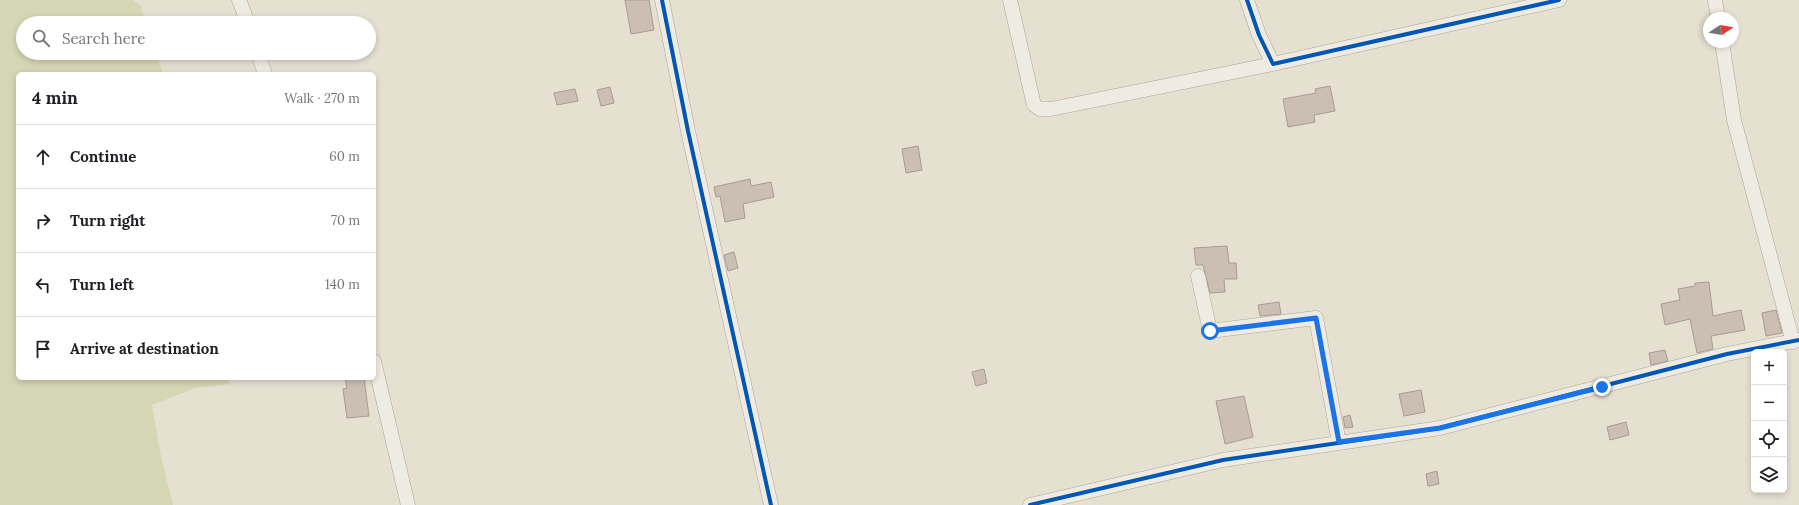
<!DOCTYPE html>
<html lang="en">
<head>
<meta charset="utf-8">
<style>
  :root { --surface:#fff; --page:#f2f2f2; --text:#202124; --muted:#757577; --line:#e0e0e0 }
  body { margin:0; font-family:Lora,serif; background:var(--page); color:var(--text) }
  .controls { position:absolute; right:12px; bottom:12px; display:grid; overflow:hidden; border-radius:6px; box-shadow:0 2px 6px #0003 }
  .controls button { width:36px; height:36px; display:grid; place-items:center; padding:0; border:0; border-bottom:1px solid var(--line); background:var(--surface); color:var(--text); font:20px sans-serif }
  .compass { position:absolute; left:1703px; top:12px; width:36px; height:36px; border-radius:50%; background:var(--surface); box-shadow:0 2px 6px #0003; rotate:78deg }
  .stop { position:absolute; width:12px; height:12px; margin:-9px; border:3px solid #1a73e8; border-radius:50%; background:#fff }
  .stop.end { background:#1a73e8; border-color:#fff; box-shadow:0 1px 4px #0008 }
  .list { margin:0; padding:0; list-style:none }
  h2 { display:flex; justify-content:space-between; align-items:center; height:52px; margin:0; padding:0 16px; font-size:17px }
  h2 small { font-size:13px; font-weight:400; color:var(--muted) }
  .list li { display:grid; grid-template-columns:26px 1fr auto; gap:12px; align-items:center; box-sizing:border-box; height:64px; padding:0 16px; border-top:1px solid var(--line) }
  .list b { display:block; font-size:15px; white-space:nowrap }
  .list em { font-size:13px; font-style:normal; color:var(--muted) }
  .icon { flex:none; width:22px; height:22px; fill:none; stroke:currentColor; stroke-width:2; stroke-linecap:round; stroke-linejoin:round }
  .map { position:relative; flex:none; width:1799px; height:505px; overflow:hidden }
  .search { position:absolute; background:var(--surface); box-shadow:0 2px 6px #0003; left:16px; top:16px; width:360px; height:44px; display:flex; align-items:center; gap:10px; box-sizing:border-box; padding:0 14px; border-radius:22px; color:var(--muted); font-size:15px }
  .panel { position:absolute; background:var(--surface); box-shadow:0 2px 6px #0003; left:16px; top:72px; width:360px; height:308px; border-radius:6px }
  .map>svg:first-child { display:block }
  .green { fill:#d5d6b3 }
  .building { fill:#cabfb2; stroke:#a79c90 }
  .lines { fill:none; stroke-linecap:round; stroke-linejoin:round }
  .minor-casing { stroke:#aca599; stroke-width:15 }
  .minor { stroke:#eeebe2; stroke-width:14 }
  .cycleway-casing { stroke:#f6eed8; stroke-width:6 }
  .cycleway { stroke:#0057b8; stroke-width:4 }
  .route { stroke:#1a73e8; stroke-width:5 }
</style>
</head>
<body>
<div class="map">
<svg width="1799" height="505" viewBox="0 0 1799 505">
  <rect width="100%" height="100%" fill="#e6e0d1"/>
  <!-- green -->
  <path class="green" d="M0,0H133L140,5L146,23H23V53H156L162,71L161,74H18V378H226L230,384L195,388L152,405L160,452L173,505H0Z"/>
  <!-- building -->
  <path class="building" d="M625,0H649L654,30L631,34Z
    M1330,86L1335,111L1314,115L1315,122L1288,127L1283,99L1316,93L1315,89Z
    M610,87L614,103L601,106L597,90Z
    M575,89L578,101L557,105L554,93Z
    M918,146L922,170L906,173L902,149Z
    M750,179L751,186L771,182L774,197L743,204L745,218L725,222L720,196L716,197L714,187Z
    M1227,246L1229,263H1236L1237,279H1224L1225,292L1210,293L1203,265H1196L1194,248Z
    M734,252L738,268L728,271L724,255Z
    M1709,282L1713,316L1741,310L1745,330L1711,336L1713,349L1697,353L1690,319L1665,325L1661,304L1680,300L1678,289L1695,286V283Z
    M1279,302L1281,314L1260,316L1258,305Z
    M1776,310L1782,333L1766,336L1762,313Z
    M1665,350L1668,361L1651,365L1649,353Z
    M984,369L987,383L976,386L972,372Z
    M345,378H364L369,416L347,418L343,389L347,388Z
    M1421,390L1425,412L1404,416L1399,394Z
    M1244,396L1253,437L1225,444L1216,401Z
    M1350,415L1353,427L1345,428L1343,417Z
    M1626,422L1629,435L1610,440L1607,427Z
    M1437,471L1439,484L1428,486L1426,474Z"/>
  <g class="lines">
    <!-- minor casing -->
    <g class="minor-casing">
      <path id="minor" d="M239,0L248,23
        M662,0L688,131L771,505
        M1010,0L1033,101L1034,105L1040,109H1051L1273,64
        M1247,0L1259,35L1273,64L1559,0
        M1715,0L1718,18
        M1722,42L1734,120L1793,342
        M258,53L265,74
        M1198,276L1210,331L1316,318L1339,443
        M374,361L408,505
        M1030,505L1223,460L1440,428L1727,354L1799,340"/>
    </g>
    <!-- minor -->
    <use href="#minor" class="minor"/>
    <!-- cycleway casing -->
    <g class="cycleway-casing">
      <path id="cycleway" d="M662,0L688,131L771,505
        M1247,0L1259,35L1273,64L1559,0
        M1030,505L1223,460L1440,428L1727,354L1799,340"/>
    </g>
    <!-- cycleway -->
    <use href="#cycleway" class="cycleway"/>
  </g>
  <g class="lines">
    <!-- route -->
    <path class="route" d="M1210,331L1316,318L1339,442L1440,428L1602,387"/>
  </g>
</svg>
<div class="controls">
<button>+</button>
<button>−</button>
<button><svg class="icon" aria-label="locate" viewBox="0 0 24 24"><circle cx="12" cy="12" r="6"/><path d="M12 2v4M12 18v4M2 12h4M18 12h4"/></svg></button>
<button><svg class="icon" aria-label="layers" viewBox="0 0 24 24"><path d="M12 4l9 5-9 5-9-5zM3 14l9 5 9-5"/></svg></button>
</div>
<svg class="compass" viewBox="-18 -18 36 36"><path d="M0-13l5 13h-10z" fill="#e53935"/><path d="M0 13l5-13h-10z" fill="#757577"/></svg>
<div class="stop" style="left:1210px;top:331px"></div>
<div class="stop end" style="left:1602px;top:387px"></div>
<div class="search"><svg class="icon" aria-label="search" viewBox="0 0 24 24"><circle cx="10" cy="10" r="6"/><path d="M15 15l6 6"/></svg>Search here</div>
<section class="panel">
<h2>4 min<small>Walk · 270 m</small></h2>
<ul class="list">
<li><svg class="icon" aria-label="ahead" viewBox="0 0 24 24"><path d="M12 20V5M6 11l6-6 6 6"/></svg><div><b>Continue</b></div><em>60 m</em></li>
<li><svg class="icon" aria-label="right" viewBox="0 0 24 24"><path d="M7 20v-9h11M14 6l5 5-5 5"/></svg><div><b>Turn right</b></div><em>70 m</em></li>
<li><svg class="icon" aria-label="left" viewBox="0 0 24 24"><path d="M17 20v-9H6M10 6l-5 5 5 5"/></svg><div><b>Turn left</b></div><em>140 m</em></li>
<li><svg class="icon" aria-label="arrive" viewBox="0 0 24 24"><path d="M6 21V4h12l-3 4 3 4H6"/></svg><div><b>Arrive at destination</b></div></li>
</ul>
</section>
</div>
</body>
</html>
